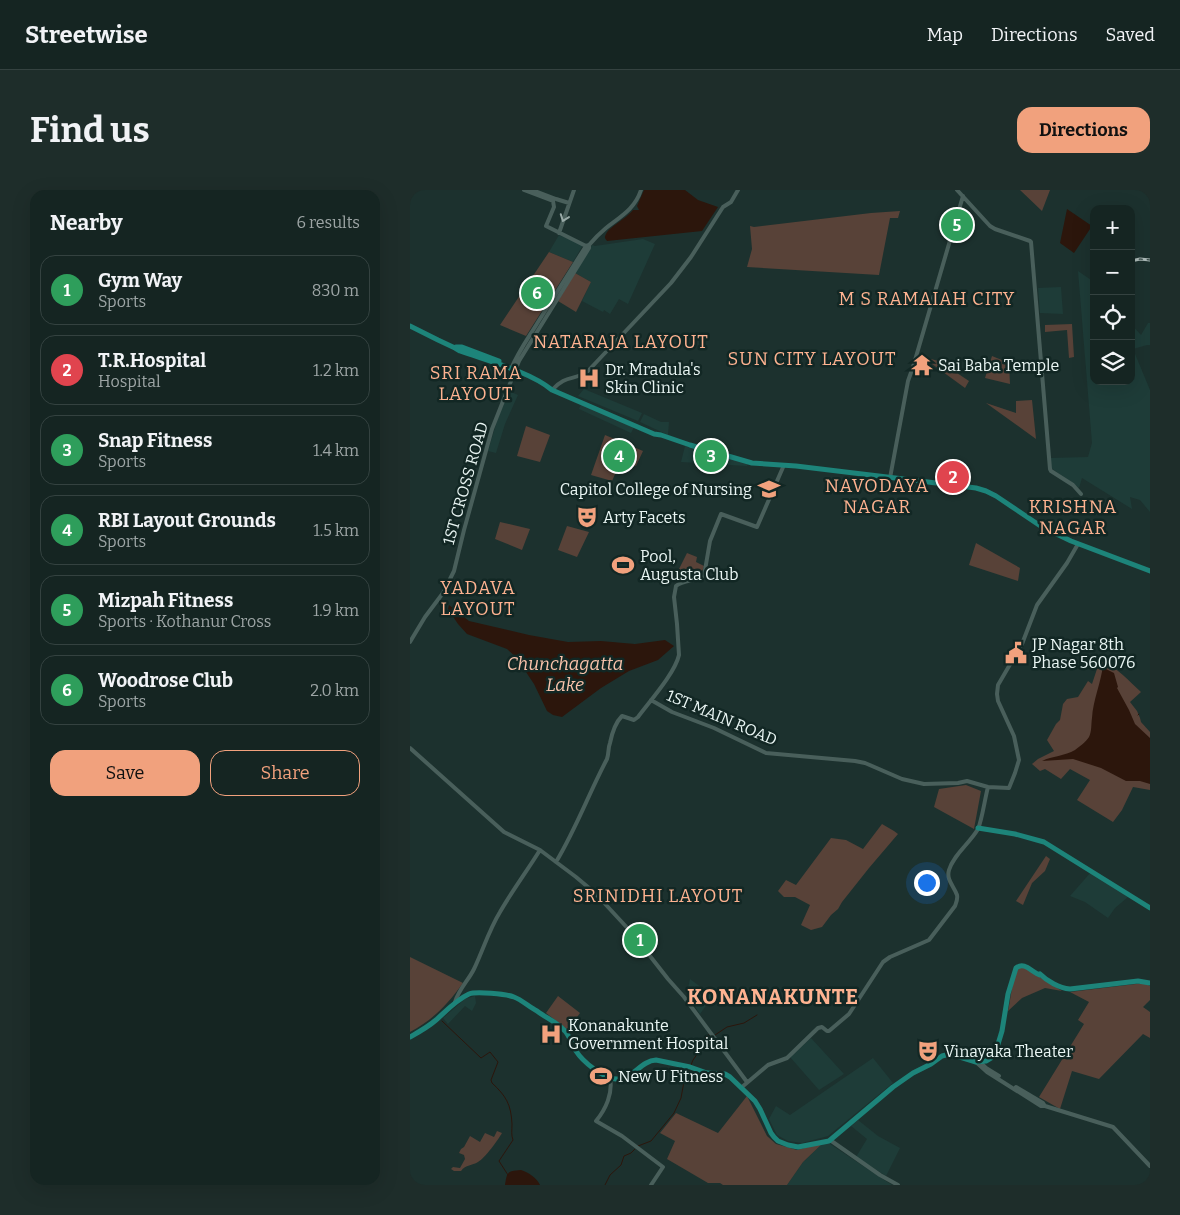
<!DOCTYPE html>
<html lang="en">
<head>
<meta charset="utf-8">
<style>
  :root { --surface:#152522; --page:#1e2d2a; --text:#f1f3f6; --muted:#9da5a5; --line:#344240; --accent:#f1a17d }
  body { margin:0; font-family:Bitter,serif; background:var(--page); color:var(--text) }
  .controls { position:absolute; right:15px; top:15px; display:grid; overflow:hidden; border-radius:10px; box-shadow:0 5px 20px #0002 }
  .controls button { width:45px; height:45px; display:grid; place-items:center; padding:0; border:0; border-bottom:1px solid var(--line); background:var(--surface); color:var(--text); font:25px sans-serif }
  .you { position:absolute; left:516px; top:692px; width:18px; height:18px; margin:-12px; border:4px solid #fff; border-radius:50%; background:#1a73e8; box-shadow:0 0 0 8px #1a73e833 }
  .badge { display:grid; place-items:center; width:32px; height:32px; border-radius:50%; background:var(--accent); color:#fff; font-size:16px; font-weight:700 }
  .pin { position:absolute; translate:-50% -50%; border:2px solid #fff; box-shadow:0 1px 5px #0006 }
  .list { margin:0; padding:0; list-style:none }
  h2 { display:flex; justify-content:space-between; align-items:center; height:65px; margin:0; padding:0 20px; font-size:21px }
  h2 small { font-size:16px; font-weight:400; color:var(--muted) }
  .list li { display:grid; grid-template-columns:32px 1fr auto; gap:15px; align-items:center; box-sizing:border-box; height:70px; margin:0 10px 10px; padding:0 10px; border:1px solid var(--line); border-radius:15px }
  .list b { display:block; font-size:19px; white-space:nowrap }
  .list p { margin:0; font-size:16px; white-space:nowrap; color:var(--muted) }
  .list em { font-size:16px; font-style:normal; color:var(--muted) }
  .actions { display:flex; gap:10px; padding:15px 20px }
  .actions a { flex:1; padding:11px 0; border:1px solid var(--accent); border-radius:15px; text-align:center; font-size:18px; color:var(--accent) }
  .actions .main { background:var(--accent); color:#111 }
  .icon { flex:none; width:28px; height:28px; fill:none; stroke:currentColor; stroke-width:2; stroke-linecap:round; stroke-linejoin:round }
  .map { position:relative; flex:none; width:740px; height:995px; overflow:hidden; border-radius:15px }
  header { display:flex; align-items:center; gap:30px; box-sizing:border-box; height:70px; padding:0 25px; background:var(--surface); border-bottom:1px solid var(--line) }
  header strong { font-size:24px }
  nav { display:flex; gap:28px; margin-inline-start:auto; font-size:18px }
  .intro { display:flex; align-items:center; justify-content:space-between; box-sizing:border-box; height:120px; padding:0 30px }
  h1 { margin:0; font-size:35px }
  .button { padding:12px 22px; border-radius:15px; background:var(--accent); color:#111; font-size:18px; font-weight:700 }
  main { display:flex; gap:30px; padding:0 30px }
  aside { flex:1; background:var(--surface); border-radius:15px; box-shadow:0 5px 20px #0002 }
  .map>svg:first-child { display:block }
  .built { fill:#1e3c38 }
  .green { fill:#584238 }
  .water { fill:#2c160c }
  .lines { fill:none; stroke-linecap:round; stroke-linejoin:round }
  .stream { stroke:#2c160c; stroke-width:1 }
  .minor { stroke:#495f5b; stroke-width:4 }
  .major { stroke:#1d847a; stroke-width:5 }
  .rail-casing { stroke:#acbab8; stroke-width:3 }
  .rail { stroke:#122724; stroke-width:1; stroke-dasharray:4; stroke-linecap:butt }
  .oneway { stroke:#99aaa7 }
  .labels { text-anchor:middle; stroke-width:5; stroke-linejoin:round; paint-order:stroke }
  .poi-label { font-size:16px; fill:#e9f5f3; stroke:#122724; text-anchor:start }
  .street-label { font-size:16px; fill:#e9f5f3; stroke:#122724 }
  .neighbourhood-label { font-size:18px; letter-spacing:1px; fill:#feb391; stroke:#122724 }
  .water-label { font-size:18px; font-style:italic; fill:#f9c3ab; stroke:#122724 }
  .district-label { font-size:21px; font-weight:bold; letter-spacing:1px; fill:#feb391; stroke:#122724 }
</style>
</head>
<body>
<header>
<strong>Streetwise</strong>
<nav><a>Map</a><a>Directions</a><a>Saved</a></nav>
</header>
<div class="intro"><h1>Find us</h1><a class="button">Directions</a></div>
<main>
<aside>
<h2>Nearby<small>6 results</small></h2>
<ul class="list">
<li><span class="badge" style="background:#2e9e5b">1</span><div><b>Gym Way</b><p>Sports</p></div><em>830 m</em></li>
<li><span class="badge" style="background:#e0444e">2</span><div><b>T.R.Hospital</b><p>Hospital</p></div><em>1.2 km</em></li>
<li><span class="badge" style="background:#2e9e5b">3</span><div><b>Snap Fitness</b><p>Sports</p></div><em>1.4 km</em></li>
<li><span class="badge" style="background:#2e9e5b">4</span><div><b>RBI Layout Grounds</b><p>Sports</p></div><em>1.5 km</em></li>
<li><span class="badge" style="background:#2e9e5b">5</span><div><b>Mizpah Fitness</b><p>Sports · Kothanur Cross</p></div><em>1.9 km</em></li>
<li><span class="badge" style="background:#2e9e5b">6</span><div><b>Woodrose Club</b><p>Sports</p></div><em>2.0 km</em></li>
</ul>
<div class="actions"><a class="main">Save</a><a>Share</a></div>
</aside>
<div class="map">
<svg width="740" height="995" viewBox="0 0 740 995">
  <rect width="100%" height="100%" fill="#1c312e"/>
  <!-- built -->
  <path class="built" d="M149,45L173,55L163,72L139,62Z
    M233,49L245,54L218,114L209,109L200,124L194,120L193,122L172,111L181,92L165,83L182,55L185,56Z
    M668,81L684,92V191H721V134L731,145L738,133H740V155H737L723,159L740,200V322L730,310L720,307L722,319L672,288L669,298L641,278L640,268L678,267L682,253Z
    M651,97L653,124L630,123L628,98Z
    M174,199L232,223L228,231L168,206Z
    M99,201L108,205L95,234L86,263L78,261L87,231Z
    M171,214L224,237L221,243L169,219Z
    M234,224L251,232H259L258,245L230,232Z
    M275,256L338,273L337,276L271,272Z
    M681,682L718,707L705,718L698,728L675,712L660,706Z
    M280,789L303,806L290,824L279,808L277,803Z
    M65,806L66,813L62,821L55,816L38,834L33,828L55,809Z
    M401,848L434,884L409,900L380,867Z
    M463,868L483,893L418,946L392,953L378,951L367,945L359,929L366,916L380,925Z
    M448,930L468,946L490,958L476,986L446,967L457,949L441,936Z
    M413,953L420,954L482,995H377L393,972Z"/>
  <!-- green -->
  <path class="green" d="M610,0H640L632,21Z
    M490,21L488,28H480L469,85L337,77L342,59L340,36L344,37L461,23Z
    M139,62L163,72L116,146L90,135Z
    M165,83L181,92L166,122L148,111Z
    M662,134L664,167L659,168L657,140L635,142V135Z
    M582,166L599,173L600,194L575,188Z
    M521,169L536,173L535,177L541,179L559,191L555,198L522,174Z
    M622,210L626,249L576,213L606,223V211Z
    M116,236L140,245L130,272L107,266Z
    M195,245L233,261L226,276L211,271L202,291L181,285Z
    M90,332L120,339L112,360L85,349Z
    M157,336L179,342L167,367L148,360Z
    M566,353L610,378L608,391L559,375Z
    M277,363L287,367L286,372L294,376C291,389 279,388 269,391L264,381H268Z
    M692,472C707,477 719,491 731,502L720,512L727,521L730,528L731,532L740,542V600L723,597L712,620L703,632L667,610L680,590L660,579L651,589L635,579L630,581L622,574L628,569L644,561L637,550L646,534L650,530L653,514L657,509L668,507L678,491L682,494L688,476Z
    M556,595L571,601L564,639L524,617L529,599Z
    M472,634L484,641L488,644L459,678L432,712L428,719L421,725L412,737L401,740L391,735L400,715L385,707H374L368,701L376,690L386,695L421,648L436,650L453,659Z
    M636,666L640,669L635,681L622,693L613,715L606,711Z
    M0,767L53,793C37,815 24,829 0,842Z
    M610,777H614L652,801L635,798L612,808L598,821C601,809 602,786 610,777Z
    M734,793L740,796V810L733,817L740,822V848L733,844L689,889L662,881L650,919L629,907L674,834L668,830L679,812L660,802Z
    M148,806L170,823L158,840L136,823Z
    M337,906L357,946L366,954L387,960L413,953L393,972L377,995H313L310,993H298L257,969L265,951L250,943L266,923L308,943Z
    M87,941L92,943C88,950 75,968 68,972C62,976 56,974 51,981H44L41,979L43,977L50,978L55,969L54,965L49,963L51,959L54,957L60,946L70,952L75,943L84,947Z"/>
  <!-- water -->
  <path class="water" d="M234,0H275L288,10L308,17L292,41L197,51C195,48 194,48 196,44C199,37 217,28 223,20H229L227,16Z
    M657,19L682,36L664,63L650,53Z
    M39,415L59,431L119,445L158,452L191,451L225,454L255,450L264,456L248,470L219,481L191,498L152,527L143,525L137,521L124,494L106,467L97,459L57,444L48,434L38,419Z
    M693,475H695L696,479L704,483L708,497L707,498L719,520L725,534L740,548V594L730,591H716L691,578L663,569L632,571C642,566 655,566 665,560C670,556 676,552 679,547C682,541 681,534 682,528C683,510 691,493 693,475Z
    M111,980C118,982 127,988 130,995H95C97,982 97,981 111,980Z"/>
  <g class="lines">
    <!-- stream -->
    <path class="stream" d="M728,525L729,524
      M32,831L71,868L80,862L88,872L81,890L82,893C96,906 101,914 102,934C102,940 101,945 103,950L89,971L98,985
      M305,845L317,837L334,833L347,825
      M281,875L283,870L288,863L289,857L298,845H301
      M228,956L241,951L264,923L271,908L275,886L280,879
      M195,995L200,985L211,975L214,966L221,963L225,959"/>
    <!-- minor -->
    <path class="minor" d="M114,0L143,11L144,17L136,36L178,57
      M122,0L146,9L159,13
      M547,0L580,36L585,39L620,51L621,52L640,279L641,281L663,295L671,304
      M149,43L164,0
      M179,55C184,49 190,43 196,38C210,27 225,19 231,0
      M101,179C108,162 119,147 128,132C144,107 160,81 176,56L179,55
      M142,200C156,184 165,191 178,181L261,93L281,67L313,17L321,12L328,0
      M480,288L498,191L503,177L553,6
      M0,452L15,427L33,403L44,381L54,340L82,239L109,171L179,58V55
      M241,510L262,522L304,538L356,563L445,571L455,573L492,589L514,594L548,593L557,591L578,597L599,598L605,583L609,570L604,546L588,511L587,504L588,495L612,454L627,415L657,373L668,354
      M0,558L94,642L130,660L166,687L185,703L222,743L258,789L274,807L337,892
      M146,672C166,639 179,603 197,569C199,563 198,558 200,553C202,543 205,533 212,526L224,530L228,527C240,511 265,483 269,465L267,434L264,407L266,396C273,390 285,391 294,386L300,351L311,324L347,337L374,275
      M45,812C49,799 58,791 64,779C73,760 79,740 90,722C102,701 117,681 130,660
      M566,872L577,882L631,916H635L703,937L740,976
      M570,872L576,878L589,886
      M200,888C203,903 196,919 186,931L212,946L253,977L241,995
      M332,897L358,875L377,868L408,838L412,837L417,841H419L439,824L473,772L480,767L519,750L545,716C546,713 548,709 547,705C544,696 536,690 539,680C544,664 560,653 568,639C572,630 575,608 578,597
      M606,897L633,913L635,916
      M420,950L470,985L488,995"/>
    <!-- major -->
    <path class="major" d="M0,136L28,150L45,158L50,161C78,171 121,182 142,200L244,244L251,245L280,255L342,273L386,276L510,291L566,298L576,301L586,306L632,337L661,351L740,381
      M46,157H52L89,171
      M568,638L605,644L634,652L740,718
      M630,784C637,791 649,798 660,799L728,791L740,793
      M0,847C9,842 18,837 26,830C36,821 46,810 59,804C66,801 96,804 104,807C112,810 119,817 127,821C136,828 147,832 155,841C160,847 162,854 166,861C173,872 193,888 206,889C223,890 230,871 246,870L280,877L297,883L315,884L320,887L345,911L350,919L361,943L364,947L368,951L378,955L388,957L419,951L483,897L503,883L521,874L532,866L540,864L566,872L576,871L581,868L585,864L592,841L598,804L606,778C615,771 622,783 630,785"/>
    <!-- rail casing -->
    <g class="rail-casing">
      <path id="rail" d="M721,71L730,69L740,70"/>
    </g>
    <!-- rail -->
    <use href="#rail" class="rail"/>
  </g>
  <!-- one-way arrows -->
  <defs><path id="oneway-chevron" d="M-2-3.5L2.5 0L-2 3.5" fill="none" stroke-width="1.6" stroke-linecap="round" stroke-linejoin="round" transform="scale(1.25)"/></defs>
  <use class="oneway" href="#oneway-chevron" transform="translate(154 28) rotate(110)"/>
  <!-- icons -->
  <defs>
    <g id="temple-bare" transform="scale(1.725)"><path d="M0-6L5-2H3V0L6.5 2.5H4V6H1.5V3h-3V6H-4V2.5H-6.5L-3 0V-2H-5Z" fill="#f1a17d" stroke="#122724" stroke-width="2.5" paint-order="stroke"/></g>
    <g id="hospital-bare" transform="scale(1.725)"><path d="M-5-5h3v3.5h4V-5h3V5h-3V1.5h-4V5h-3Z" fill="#f1a17d" stroke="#122724" stroke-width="2.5" paint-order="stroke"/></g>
    <g id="university-bare" transform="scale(1.725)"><path d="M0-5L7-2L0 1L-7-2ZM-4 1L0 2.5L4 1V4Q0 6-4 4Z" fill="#f1a17d" stroke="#122724" stroke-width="2.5" paint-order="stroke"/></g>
    <g id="theatre-bare" transform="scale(1.725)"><path d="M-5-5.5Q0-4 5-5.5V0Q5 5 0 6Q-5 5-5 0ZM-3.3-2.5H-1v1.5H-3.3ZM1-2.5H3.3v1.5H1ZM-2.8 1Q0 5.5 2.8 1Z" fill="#f1a17d" stroke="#122724" stroke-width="2.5" paint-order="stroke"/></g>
    <g id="stadium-bare" transform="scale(1.725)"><path d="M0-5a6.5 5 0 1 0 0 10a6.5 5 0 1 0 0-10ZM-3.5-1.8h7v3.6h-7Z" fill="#f1a17d" stroke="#122724" stroke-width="2.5" paint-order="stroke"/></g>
    <g id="civic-bare" transform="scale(1.725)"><path d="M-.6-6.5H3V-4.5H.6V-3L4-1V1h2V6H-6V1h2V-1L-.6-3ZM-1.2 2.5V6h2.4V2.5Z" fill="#f1a17d" stroke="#122724" stroke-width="2.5" paint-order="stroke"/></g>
  </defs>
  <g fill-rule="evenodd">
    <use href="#temple-bare" x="512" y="175"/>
    <use href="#hospital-bare" x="179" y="188"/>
    <use href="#university-bare" x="359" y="299"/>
    <use href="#theatre-bare" x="177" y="327"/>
    <use href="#stadium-bare" x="213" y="375"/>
    <use href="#civic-bare" x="606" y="463"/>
    <use href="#hospital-bare" x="141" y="844"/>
    <use href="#theatre-bare" x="518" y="861"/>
    <use href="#stadium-bare" x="191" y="886"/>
  </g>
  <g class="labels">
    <!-- poi labels -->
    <g class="poi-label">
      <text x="528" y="181">Sai Baba Temple</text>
      <text x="195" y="185">Dr. Mradula's<tspan x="195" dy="18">Skin Clinic</tspan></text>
      <text x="342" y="305" text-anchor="end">Capitol College of Nursing</text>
      <text x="193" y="333">Arty Facets</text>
      <text x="230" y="372">Pool,<tspan x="230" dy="18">Augusta Club</tspan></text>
      <text x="622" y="460">JP Nagar 8th<tspan x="622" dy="18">Phase 560076</tspan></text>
      <text x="158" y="841">Konanakunte<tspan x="158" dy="18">Government Hospital</tspan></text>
      <text x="534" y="867">Vinayaka Theater</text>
      <text x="208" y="892">New U Fitness</text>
    </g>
    <!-- street labels -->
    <g class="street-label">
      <text transform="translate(55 293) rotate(-74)" y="6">1ST CROSS ROAD</text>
      <text transform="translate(312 527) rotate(23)" y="6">1ST MAIN ROAD</text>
    </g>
    <!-- neighbourhood labels -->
    <g class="neighbourhood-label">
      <text x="517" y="115">M S RAMAIAH CITY</text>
      <text x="211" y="158">NATARAJA LAYOUT</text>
      <text x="402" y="175">SUN CITY LAYOUT</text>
      <text x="66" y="189">SRI RAMA<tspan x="66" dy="21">LAYOUT</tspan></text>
      <text x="467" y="302">NAVODAYA<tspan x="467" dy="21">NAGAR</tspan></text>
      <text x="663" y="323">KRISHNA<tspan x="663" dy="21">NAGAR</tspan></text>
      <text x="68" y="404">YADAVA<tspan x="68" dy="21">LAYOUT</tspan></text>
      <text x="248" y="712">SRINIDHI LAYOUT</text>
    </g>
    <!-- water labels -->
    <g class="water-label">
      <text x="155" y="480">Chunchagatta<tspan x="155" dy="21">Lake</tspan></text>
    </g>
    <!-- district labels -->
    <g class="district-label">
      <text x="363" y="814">KONANAKUNTE</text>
    </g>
  </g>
</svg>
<div class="controls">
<button>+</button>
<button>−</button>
<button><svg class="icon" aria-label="locate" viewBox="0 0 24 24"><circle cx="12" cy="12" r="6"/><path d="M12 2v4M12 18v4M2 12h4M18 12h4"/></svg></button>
<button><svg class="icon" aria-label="layers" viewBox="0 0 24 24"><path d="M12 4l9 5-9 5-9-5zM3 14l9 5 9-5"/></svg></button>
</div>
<div class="you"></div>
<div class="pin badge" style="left:230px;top:750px;background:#2e9e5b">1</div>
<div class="pin badge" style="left:543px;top:287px;background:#e0444e">2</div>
<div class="pin badge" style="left:301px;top:266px;background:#2e9e5b">3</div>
<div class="pin badge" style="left:209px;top:266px;background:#2e9e5b">4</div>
<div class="pin badge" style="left:547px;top:35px;background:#2e9e5b">5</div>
<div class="pin badge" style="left:127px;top:103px;background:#2e9e5b">6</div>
</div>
</main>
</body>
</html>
